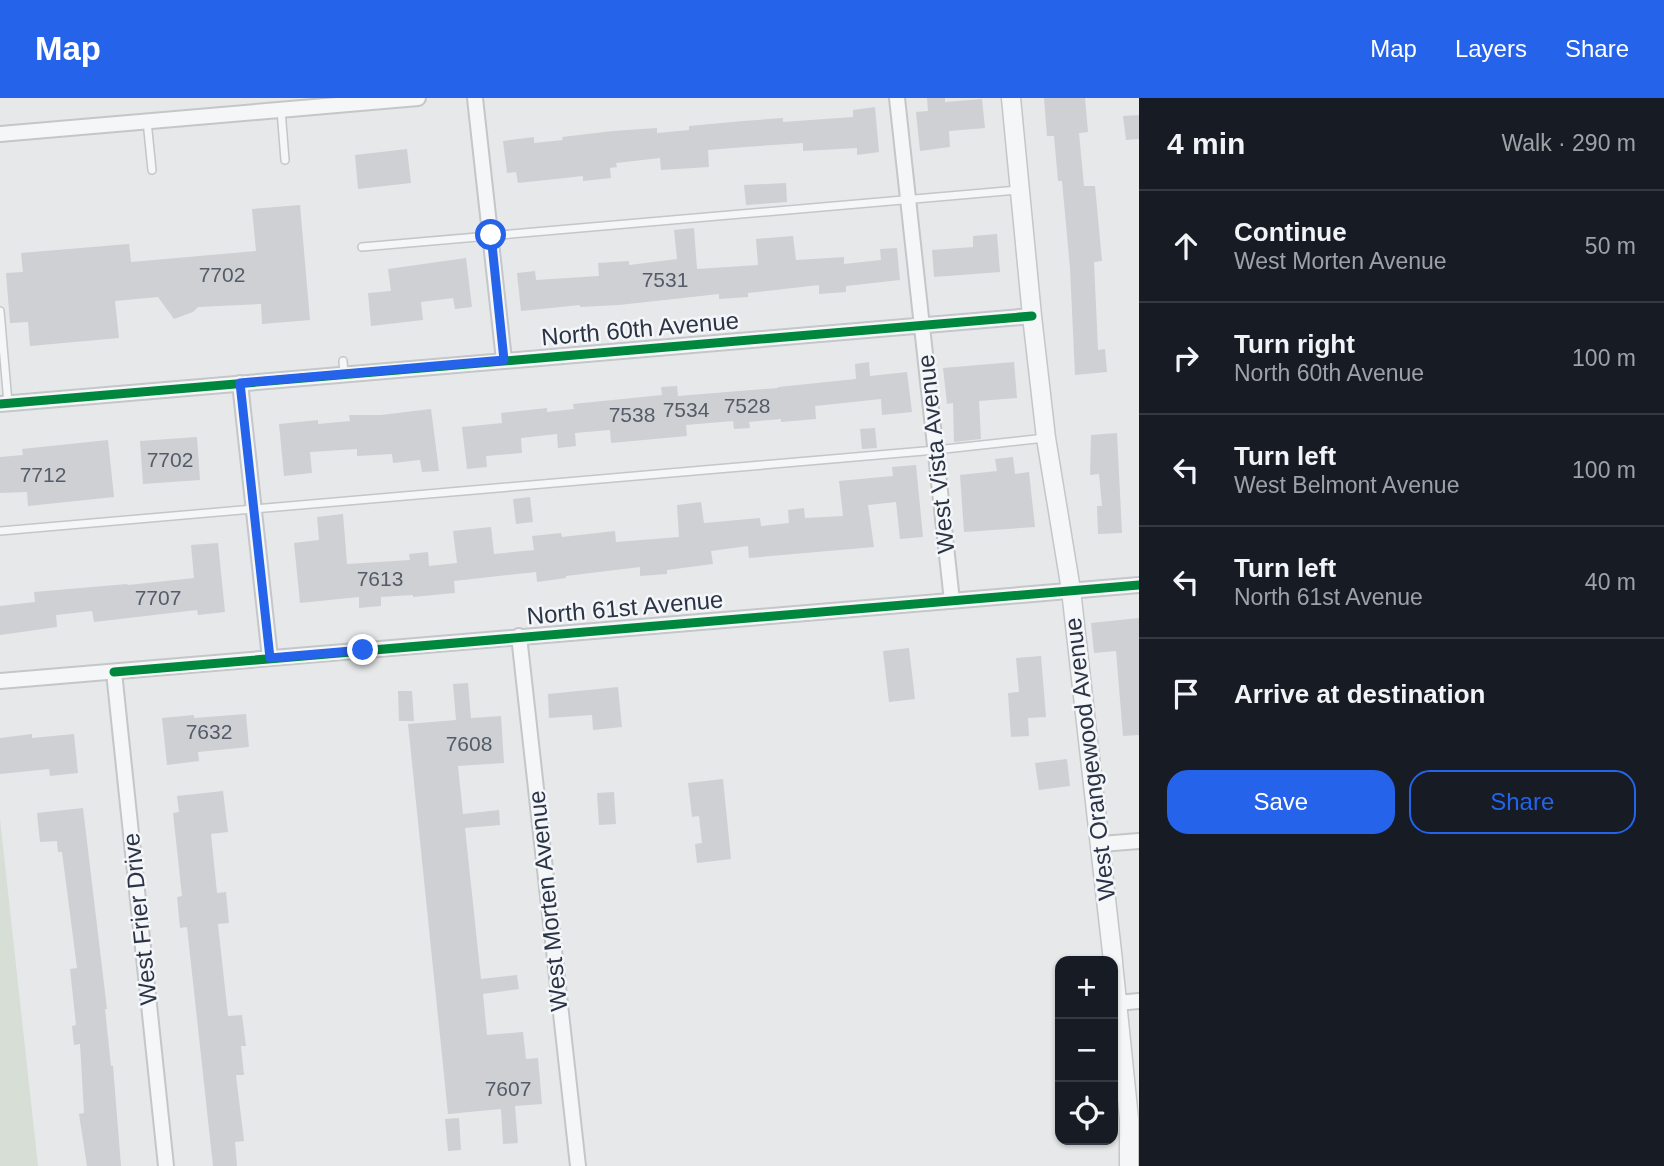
<!DOCTYPE html>
<html lang="en">
<head>
<meta charset="utf-8">
<style>
  :root { --surface:#171b24; --page:#242831; --text:#f1f3f6; --muted:#9ea1a6; --line:#363941; --accent:#2563eb }
  body { margin:0; font-family:Arial,sans-serif; background:var(--page); color:var(--text) }
  .controls { position:absolute; right:21px; bottom:21px; display:grid; overflow:hidden; border-radius:14px; box-shadow:0 2px 5px #0004 }
  .controls button { width:63px; height:63px; display:grid; place-items:center; padding:0; border:0; border-bottom:2px solid var(--line); background:var(--surface); color:var(--text); font:35px sans-serif }
  .stop { position:absolute; width:21px; height:21px; margin:-16px; border:5px solid #2563eb; border-radius:50%; background:#fff }
  .stop.end { background:#2563eb; border-color:#fff; box-shadow:0 2px 7px #0008 }
  .list { margin:0; padding:0; list-style:none }
  h2 { display:flex; justify-content:space-between; align-items:center; height:91px; margin:0; padding:0 28px; font-size:30px }
  h2 small { font-size:23px; font-weight:400; color:var(--muted) }
  .list li { display:grid; grid-template-columns:46px 1fr auto; gap:21px; align-items:center; box-sizing:border-box; height:112px; padding:0 28px; border-top:2px solid var(--line) }
  .list b { display:block; font-size:26px; white-space:nowrap }
  .list p { margin:0; font-size:23px; white-space:nowrap; color:var(--muted) }
  .list em { font-size:23px; font-style:normal; color:var(--muted) }
  .actions { display:flex; gap:14px; padding:21px 28px }
  .actions a { flex:1; padding:16px 0; border:2px solid var(--accent); border-radius:21px; text-align:center; font-size:24px; color:var(--accent) }
  .actions .main { background:var(--accent); color:#fff }
  .icon { flex:none; width:38px; height:38px; fill:none; stroke:currentColor; stroke-width:2; stroke-linecap:round; stroke-linejoin:round }
  .map { position:relative; flex:none; width:1139px; height:1068px; overflow:hidden }
  header { display:flex; align-items:center; gap:42px; box-sizing:border-box; height:98px; padding:0 35px; background:var(--accent); color:#fff }
  header strong { font-size:33px }
  nav { display:flex; gap:38px; margin-inline-start:auto; font-size:24px }
  main { display:flex }
  aside { flex:1; background:var(--surface) }
  .map>svg:first-child { display:block }
  .green { fill:#d6ded6 }
  .building { fill:#ced0d3 }
  .lines { fill:none; stroke-linecap:round; stroke-linejoin:round }
  .service-casing { stroke:#c4c6c8; stroke-width:10 }
  .minor-casing { stroke:#c4c6c8; stroke-width:18 }
  .tertiary-casing { stroke:#c4c6c8; stroke-width:21 }
  .service { stroke:#f5f6f7; stroke-width:7 }
  .minor { stroke:#f5f6f7; stroke-width:14 }
  .tertiary { stroke:#f5f6f7; stroke-width:18 }
  .cycleway-casing { stroke:#f4f6f9; stroke-width:13 }
  .cycleway { stroke:#00873e; stroke-width:9 }
  .route { stroke:#2563eb; stroke-width:9 }
  .labels { text-anchor:middle; stroke-width:5; stroke-linejoin:round; paint-order:stroke }
  .number-label { font-size:21px; fill:#545c69 }
  .street-label { font-size:24px; fill:#2b3445; stroke:#f4f6f9 }
</style>
</head>
<body>
<header>
<strong>Map</strong>
<nav><a>Map</a><a>Layers</a><a>Share</a></nav>
</header>
<main>
<div class="map">
<svg width="1139" height="1068" viewBox="0 0 1139 1068">
  <rect width="100%" height="100%" fill="#e6e8ea"/>
  <!-- green -->
  <path class="green" d="M0,721L38,1068H0Z"/>
  <!-- building -->
  <path class="building" d="M927,0H945V4L982,1L985,30L949,33L950,49L920,53L916,14L928,13Z
    M1044,0H1085L1088,34L1079,35L1084,88H1095L1102,163L1094,164L1098,252L1105,251L1107,274L1075,277L1070,170L1062,83H1058L1054,38H1047Z
    M875,9L879,54L857,57V50L803,53V45L745,49L708,52L709,69L661,72L660,60L616,65L617,69L610,70L611,80L583,83V78L518,85L516,74L507,75L503,43L534,39V45L563,42L562,39L613,33L657,30V35L689,32V28L743,23L783,20V24L853,19V12Z
    M1139,17V41L1126,42L1123,18Z
    M407,51L411,85L358,91L355,57Z
    M786,85L787,104L746,107L744,87Z
    M300,107L310,222L262,226L261,206L198,209L193,214L174,221L158,199L115,203L119,240L30,248L28,224L10,225L6,175L23,174L21,155L129,146L131,164L256,153L252,111Z
    M694,130L697,171L758,167L756,141L793,138L796,162L844,159V166L881,162L880,151L897,150L900,182L846,188V194L819,196V187L748,195V199L719,201V196L619,207L580,209V207L521,213L517,175L535,173L536,182L599,178L598,165L629,163V167L677,161L674,132Z
    M997,136L1000,174L934,179L932,152L973,149V138Z
    M466,160L472,209L455,211L453,200L421,204L423,222L371,228L368,195L391,193L388,171Z
    M869,264L870,278L907,274L912,314L882,317L881,301L815,308L816,321L781,324V321L749,324L750,330L734,331L733,323L686,327L687,338L611,345L610,332L575,335L576,348L558,350L557,336L521,340L522,355L486,358L487,369L467,371L462,329L502,325L501,315L547,310V314L574,311L573,306L662,297L661,289L677,288L678,298L778,290V289L856,281L855,266Z
    M1014,264L1017,300L979,303L981,341L954,344L953,305L947,306L943,270Z
    M431,311L439,373L422,374L420,362L393,365L392,356L357,358V351L310,354L312,375L284,378L279,326L318,322V326L350,323L349,317H381Z
    M875,330L877,350L862,351L860,331Z
    M1117,335L1122,435L1098,436L1097,408H1102L1099,376L1090,377L1091,337Z
    M197,339L200,382L143,386L140,343Z
    M108,342L114,399L28,408L27,394L0,395V359L23,357L22,351Z
    M1013,359L1015,376L1029,374L1035,429L964,434L960,377L997,373L995,361Z
    M916,367L923,439L900,441L896,404L868,407L874,449L749,460L748,448L711,453L713,466L667,472V476L640,478V469L566,478V480L537,484L536,474L454,483L455,495L413,499V497L381,499V508L359,510V499L300,505L294,445L319,442L317,419L343,416L347,466L410,462L409,456L428,454L429,468L457,465L453,433L491,429L494,456L534,452L532,438L561,435L562,439L615,433L616,444L679,439L677,407L701,404L704,425L760,420L761,428L789,425L788,412L804,410L805,420L843,418L839,383L893,378L892,369Z
    M530,399L533,424L516,426L513,401Z
    M218,445L225,514L198,517L197,512L94,524L92,513L56,517L57,529L0,537V508L35,504L34,494L127,486L128,487L194,480L191,447Z
    M1139,520V637L1123,638L1116,553L1094,555L1091,525Z
    M909,550L915,601L889,604L883,553Z
    M1041,558L1046,619L1028,620L1029,638L1011,639L1008,595L1019,594L1016,560Z
    M468,585L471,620L501,618L504,665L458,668L463,716L499,712L500,727L465,730L481,881L517,877L519,891L483,896L487,937L523,934L526,961L538,960L542,1006L515,1008L518,1045L503,1046L501,1011L448,1016L408,626L456,622L453,586Z
    M618,589L622,629L593,632L592,617L549,620L548,596Z
    M398,593H412L414,623H399Z
    M246,616L249,649L198,654L199,663L167,667L162,620L194,617V620Z
    M32,636V640L74,636L78,675L50,678L49,671L0,676V640Z
    M1067,661L1070,688L1039,692L1035,665Z
    M723,681L731,761L697,765L695,746L702,745L699,718L692,719L688,685Z
    M223,693L228,734L211,736L217,795L226,794L229,825L218,826L228,918L242,917L246,948H241L244,977H236L244,1043L235,1044L237,1068H213L187,829L180,830L177,799L182,798L173,715L179,714L177,698Z
    M614,694L616,726L599,727L597,695Z
    M83,710L107,911H105L111,968H113L121,1068H87L79,1016L84,1015L80,946L74,947L72,928L76,927L70,871L77,870L62,754H58L57,743L40,744L37,715Z
    M459,1020L461,1052L448,1053L445,1021Z"/>
  <g class="lines">
    <!-- service casing -->
    <g class="service-casing">
      <path id="service" d="M281,12L285,62
        M147,23L152,72
        M362,149L1018,92
        M0,213L8,305
        M343,263L344,276
        M0,433L936,352L1045,340"/>
    </g>
    <!-- minor casing -->
    <g class="minor-casing">
      <path id="minor" d="M475,0L504,262
        M897,0L952,503
        M0,36L418,0
        M240,285L270,560
        M0,306L1032,218
        M519,538L578,1068
        M114,574L166,1068
        M0,583L1139,487
        M1101,746L1139,743
        M1117,905L1139,903"/>
    </g>
    <!-- tertiary casing -->
    <g class="tertiary-casing">
      <path id="tertiary" d="M1011,0L1032,218L1046,340L1071,492L1113,863
        M1113,865L1129,1021V1068"/>
    </g>
    <!-- service -->
    <use href="#service" class="service"/>
    <!-- minor -->
    <use href="#minor" class="minor"/>
    <!-- tertiary -->
    <use href="#tertiary" class="tertiary"/>
    <!-- cycleway casing -->
    <g class="cycleway-casing">
      <path id="cycleway" d="M0,306L1032,218
        M114,574L1139,487"/>
    </g>
    <!-- cycleway -->
    <use href="#cycleway" class="cycleway"/>
  </g>
  <g class="lines">
    <!-- route -->
    <path class="route" d="M363,552L270,560L240,285L504,262L491,137"/>
  </g>
  <g class="labels">
    <!-- number labels -->
    <g class="number-label">
      <text x="222" y="184">7702</text>
      <text x="665" y="189">7531</text>
      <text x="747" y="315">7528</text>
      <text x="686" y="319">7534</text>
      <text x="632" y="324">7538</text>
      <text x="170" y="369">7702</text>
      <text x="43" y="384">7712</text>
      <text x="380" y="488">7613</text>
      <text x="158" y="507">7707</text>
      <text x="209" y="641">7632</text>
      <text x="469" y="653">7608</text>
      <text x="508" y="998">7607</text>
    </g>
    <!-- street labels -->
    <g class="street-label">
      <text transform="translate(640 231) rotate(-5)" y="8">North 60th Avenue</text>
      <text transform="translate(936 356) rotate(-96)" y="8">West Vista Avenue</text>
      <text transform="translate(625 510) rotate(-5)" y="8">North 61st Avenue</text>
      <text transform="translate(1090 661) rotate(-97)" y="8">West Orangewood Avenue</text>
      <text transform="translate(548 803) rotate(-96)" y="8">West Morten Avenue</text>
      <text transform="translate(140 821) rotate(-96)" y="8">West Frier Drive</text>
    </g>
  </g>
</svg>
<div class="controls">
<button>+</button>
<button>−</button>
<button><svg class="icon" aria-label="locate" viewBox="0 0 24 24"><circle cx="12" cy="12" r="6"/><path d="M12 2v4M12 18v4M2 12h4M18 12h4"/></svg></button>
</div>
<div class="stop" style="left:491px;top:137px"></div>
<div class="stop end" style="left:363px;top:552px"></div>
</div>
<aside>
<h2>4 min<small>Walk · 290 m</small></h2>
<ul class="list">
<li><svg class="icon" aria-label="ahead" viewBox="0 0 24 24"><path d="M12 20V5M6 11l6-6 6 6"/></svg><div><b>Continue</b><p>West Morten Avenue</p></div><em>50 m</em></li>
<li><svg class="icon" aria-label="right" viewBox="0 0 24 24"><path d="M7 20v-9h11M14 6l5 5-5 5"/></svg><div><b>Turn right</b><p>North 60th Avenue</p></div><em>100 m</em></li>
<li><svg class="icon" aria-label="left" viewBox="0 0 24 24"><path d="M17 20v-9H6M10 6l-5 5 5 5"/></svg><div><b>Turn left</b><p>West Belmont Avenue</p></div><em>100 m</em></li>
<li><svg class="icon" aria-label="left" viewBox="0 0 24 24"><path d="M17 20v-9H6M10 6l-5 5 5 5"/></svg><div><b>Turn left</b><p>North 61st Avenue</p></div><em>40 m</em></li>
<li><svg class="icon" aria-label="arrive" viewBox="0 0 24 24"><path d="M6 21V4h12l-3 4 3 4H6"/></svg><div><b>Arrive at destination</b></div></li>
</ul>
<div class="actions"><a class="main">Save</a><a>Share</a></div>
</aside>
</main>
</body>
</html>
